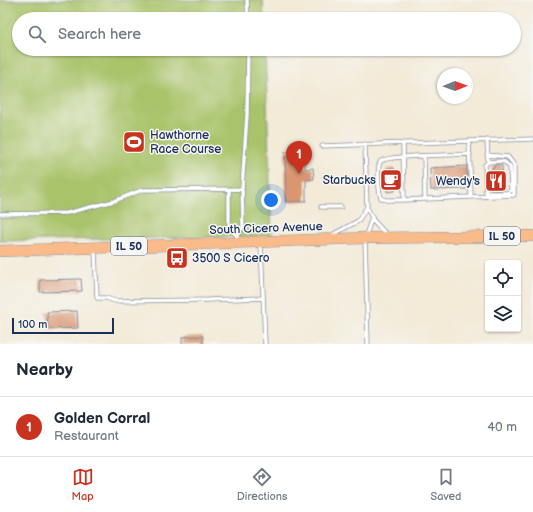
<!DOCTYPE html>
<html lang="en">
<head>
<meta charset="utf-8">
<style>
  :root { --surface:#fff; --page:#f2f2f3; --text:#1f2937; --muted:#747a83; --line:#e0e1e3; --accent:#c8321e }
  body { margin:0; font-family:"Balsamiq Sans",sans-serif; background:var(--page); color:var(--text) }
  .controls { position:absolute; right:12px; bottom:12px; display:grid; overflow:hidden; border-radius:4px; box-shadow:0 1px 3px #0004 }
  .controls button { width:36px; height:36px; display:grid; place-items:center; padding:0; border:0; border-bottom:1px solid var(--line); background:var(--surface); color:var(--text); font:20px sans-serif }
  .compass { position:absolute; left:437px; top:68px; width:36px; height:36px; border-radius:50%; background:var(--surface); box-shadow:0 1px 3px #0004; rotate:89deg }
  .scale { position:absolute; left:12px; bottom:10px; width:102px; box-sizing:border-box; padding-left:4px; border:2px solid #1b2f5e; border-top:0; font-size:11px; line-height:14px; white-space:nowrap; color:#1b2f5e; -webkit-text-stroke:3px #f6f6f2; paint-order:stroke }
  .you { position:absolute; left:271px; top:200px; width:14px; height:14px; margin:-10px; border:3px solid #fff; border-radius:50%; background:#1a73e8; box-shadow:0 0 0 6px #1a73e833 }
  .badge { display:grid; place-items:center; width:26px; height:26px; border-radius:50%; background:var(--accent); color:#fff; font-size:13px; font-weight:700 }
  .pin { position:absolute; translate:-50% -33px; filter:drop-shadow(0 1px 2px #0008) }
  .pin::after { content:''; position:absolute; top:21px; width:14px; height:12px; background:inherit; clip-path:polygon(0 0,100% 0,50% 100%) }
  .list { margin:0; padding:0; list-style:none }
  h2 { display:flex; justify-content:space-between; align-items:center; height:52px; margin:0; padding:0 16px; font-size:17px }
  h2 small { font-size:13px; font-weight:400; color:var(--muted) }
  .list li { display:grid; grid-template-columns:26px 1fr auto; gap:12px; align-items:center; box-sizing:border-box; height:60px; padding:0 16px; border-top:1px solid var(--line) }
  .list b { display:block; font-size:15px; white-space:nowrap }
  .list p { margin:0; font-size:13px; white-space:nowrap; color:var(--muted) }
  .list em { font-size:13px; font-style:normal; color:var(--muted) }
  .icon { flex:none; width:22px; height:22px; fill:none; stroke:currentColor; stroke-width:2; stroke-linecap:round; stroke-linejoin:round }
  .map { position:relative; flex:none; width:533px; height:344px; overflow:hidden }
  .search { position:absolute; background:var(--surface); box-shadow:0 1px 3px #0004; left:12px; right:12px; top:12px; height:44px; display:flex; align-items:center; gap:10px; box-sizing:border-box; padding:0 14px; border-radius:22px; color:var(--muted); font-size:15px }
  .sheet { height:112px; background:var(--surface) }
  nav { display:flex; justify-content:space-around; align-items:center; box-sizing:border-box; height:56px; border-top:1px solid var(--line); background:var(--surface); font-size:11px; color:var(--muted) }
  nav a { display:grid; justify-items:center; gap:2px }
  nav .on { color:var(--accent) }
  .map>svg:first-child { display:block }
  .green { fill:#a8c369; stroke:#627964 }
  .building { fill:#d99671 }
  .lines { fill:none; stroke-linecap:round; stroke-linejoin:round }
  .service-casing { stroke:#878c9a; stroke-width:5 }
  .primary-casing { stroke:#878c9a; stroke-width:12 }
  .service { stroke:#fff; stroke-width:3.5 }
  .primary { stroke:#fabb8b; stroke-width:11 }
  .labels { text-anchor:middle; stroke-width:3; stroke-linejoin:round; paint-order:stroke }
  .shield { fill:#f6f6f2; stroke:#5d6b8a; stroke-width:1 }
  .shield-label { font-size:11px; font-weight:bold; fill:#1b2f5e }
  .poi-label { font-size:12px; fill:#1b2f5e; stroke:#f6f6f2; text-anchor:start }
  .street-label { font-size:12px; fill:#1b2f5e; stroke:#f6f6f2 }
</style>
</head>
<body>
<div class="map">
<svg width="533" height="344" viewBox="0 0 533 344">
  <rect width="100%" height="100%" fill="#f6f6f2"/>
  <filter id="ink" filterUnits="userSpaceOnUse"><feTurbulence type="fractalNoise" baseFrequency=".025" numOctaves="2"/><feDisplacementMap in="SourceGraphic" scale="8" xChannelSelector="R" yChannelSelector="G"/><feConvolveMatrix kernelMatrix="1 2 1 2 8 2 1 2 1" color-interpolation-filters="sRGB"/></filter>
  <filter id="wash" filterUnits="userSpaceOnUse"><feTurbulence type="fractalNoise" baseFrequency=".012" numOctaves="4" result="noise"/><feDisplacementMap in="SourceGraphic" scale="16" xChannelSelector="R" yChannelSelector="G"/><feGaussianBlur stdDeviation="0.9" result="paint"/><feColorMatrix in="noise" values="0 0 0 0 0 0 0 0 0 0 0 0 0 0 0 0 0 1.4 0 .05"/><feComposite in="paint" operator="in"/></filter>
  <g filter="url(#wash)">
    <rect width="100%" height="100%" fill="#f3ead7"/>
    <!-- green -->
    <path class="green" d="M0,0H263L264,19H19V49H265L272,236L0,241Z"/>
    <g id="blocks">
      <!-- building -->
      <path class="building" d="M305,151V169L313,168L314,179L306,180V201L286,202L285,152Z
        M494,165H502L503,190H491L490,172H492V168H494Z
        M467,166V189L431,190L430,168Z
        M394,168L395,191L387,192L386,169Z
        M81,279L82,291L40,292V280Z
        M77,311L78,328L48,329L47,312Z
        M203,336V344H182V337Z"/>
    </g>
  </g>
  <g filter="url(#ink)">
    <use href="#blocks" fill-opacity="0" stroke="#878c9a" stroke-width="1"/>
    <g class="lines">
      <!-- service casing -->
      <g class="service-casing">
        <path id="service" d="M247,0L248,19
          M487,140L488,162L485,165L486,193H508L511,190L510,167L505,162L500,161L488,162
          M469,141L471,197
          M403,143L404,200
          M365,144L367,207L373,220L386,234
          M322,146L533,139
          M470,154C456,155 387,155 381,161C376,166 379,192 381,198L386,200H404L514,195V165L508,157L487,155
          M424,156L425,199
          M229,189V227L237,236
          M321,207H341
          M0,214L67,213L114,201L142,190L242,189
          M332,235L358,221L367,207
          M237,240V236L243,227L242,189L247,114L248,49
          M261,244L265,344
          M95,250L97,298H106L115,301L208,300L263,298
          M368,344L365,238L372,217"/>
      </g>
      <!-- primary casing -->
      <g class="primary-casing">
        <path id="primary" d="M0,251L365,238L533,236"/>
      </g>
      <!-- service -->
      <use href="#service" class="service"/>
      <!-- primary -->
      <use href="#primary" class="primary"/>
    </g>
  </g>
  <!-- icons -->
  <defs>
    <g id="stadium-square" transform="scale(1.15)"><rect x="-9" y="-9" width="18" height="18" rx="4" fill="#c8321e" stroke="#f6f6f2"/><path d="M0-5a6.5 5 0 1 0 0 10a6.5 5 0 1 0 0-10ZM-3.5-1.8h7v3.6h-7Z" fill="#fff"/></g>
    <g id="cafe-square" transform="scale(1.15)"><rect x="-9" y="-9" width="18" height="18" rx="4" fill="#c8321e" stroke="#f6f6f2"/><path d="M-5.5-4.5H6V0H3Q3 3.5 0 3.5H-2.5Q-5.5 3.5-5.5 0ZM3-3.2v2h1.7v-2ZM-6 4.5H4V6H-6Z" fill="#fff"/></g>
    <g id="restaurant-square" transform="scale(1.15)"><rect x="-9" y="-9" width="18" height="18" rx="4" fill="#c8321e" stroke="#f6f6f2"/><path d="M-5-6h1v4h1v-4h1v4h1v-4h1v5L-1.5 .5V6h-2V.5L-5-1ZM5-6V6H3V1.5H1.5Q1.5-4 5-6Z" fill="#fff"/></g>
    <g id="bus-square" transform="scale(1.15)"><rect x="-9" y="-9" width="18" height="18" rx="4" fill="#c8321e" stroke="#f6f6f2"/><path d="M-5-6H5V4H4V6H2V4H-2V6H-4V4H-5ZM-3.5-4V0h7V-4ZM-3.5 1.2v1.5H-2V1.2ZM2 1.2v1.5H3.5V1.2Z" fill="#fff"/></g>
  </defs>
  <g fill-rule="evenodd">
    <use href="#stadium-square" x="134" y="142"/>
    <use href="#cafe-square" x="391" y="180"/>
    <use href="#restaurant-square" x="496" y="181"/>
    <use href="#bus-square" x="177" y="258"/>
  </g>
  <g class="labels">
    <!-- shield labels -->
    <g class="shield">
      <rect x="484" y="227" width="36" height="18" rx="3"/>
      <rect x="111" y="237" width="36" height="18" rx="3"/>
    </g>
    <g class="shield-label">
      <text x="502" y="240">IL 50</text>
      <text x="129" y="250">IL 50</text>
    </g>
    <!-- poi labels -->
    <g class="poi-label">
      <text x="150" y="139">Hawthorne<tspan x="150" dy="14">Race Course</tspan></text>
      <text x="376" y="184" text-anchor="end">Starbucks</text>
      <text x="480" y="185" text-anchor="end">Wendy's</text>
      <text x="192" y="262">3500 S Cicero</text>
    </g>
    <!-- street labels -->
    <g class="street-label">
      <text transform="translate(266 228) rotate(-2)" y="4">South Cicero Avenue</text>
    </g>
  </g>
</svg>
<div class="controls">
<button><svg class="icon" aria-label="locate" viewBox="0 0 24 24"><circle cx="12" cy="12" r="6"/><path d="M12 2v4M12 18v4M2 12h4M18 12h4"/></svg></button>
<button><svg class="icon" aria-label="layers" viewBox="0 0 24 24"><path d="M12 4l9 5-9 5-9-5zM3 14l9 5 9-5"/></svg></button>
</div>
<svg class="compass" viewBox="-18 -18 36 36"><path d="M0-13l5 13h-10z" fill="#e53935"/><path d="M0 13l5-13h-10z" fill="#747a83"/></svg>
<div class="scale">100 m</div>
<div class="you"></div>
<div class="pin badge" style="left:299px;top:174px">1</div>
<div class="search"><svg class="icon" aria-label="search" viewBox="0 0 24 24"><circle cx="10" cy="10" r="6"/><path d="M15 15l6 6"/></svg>Search here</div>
</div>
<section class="sheet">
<h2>Nearby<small></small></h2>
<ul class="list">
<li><span class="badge">1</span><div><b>Golden Corral</b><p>Restaurant</p></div><em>40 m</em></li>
</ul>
</section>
<nav>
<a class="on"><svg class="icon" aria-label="map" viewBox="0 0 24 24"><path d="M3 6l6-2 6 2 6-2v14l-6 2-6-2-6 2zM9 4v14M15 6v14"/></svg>Map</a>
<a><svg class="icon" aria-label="directions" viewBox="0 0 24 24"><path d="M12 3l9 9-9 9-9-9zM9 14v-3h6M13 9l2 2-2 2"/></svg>Directions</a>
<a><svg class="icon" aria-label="saved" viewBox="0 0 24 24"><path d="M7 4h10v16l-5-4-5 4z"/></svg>Saved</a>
</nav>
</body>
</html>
